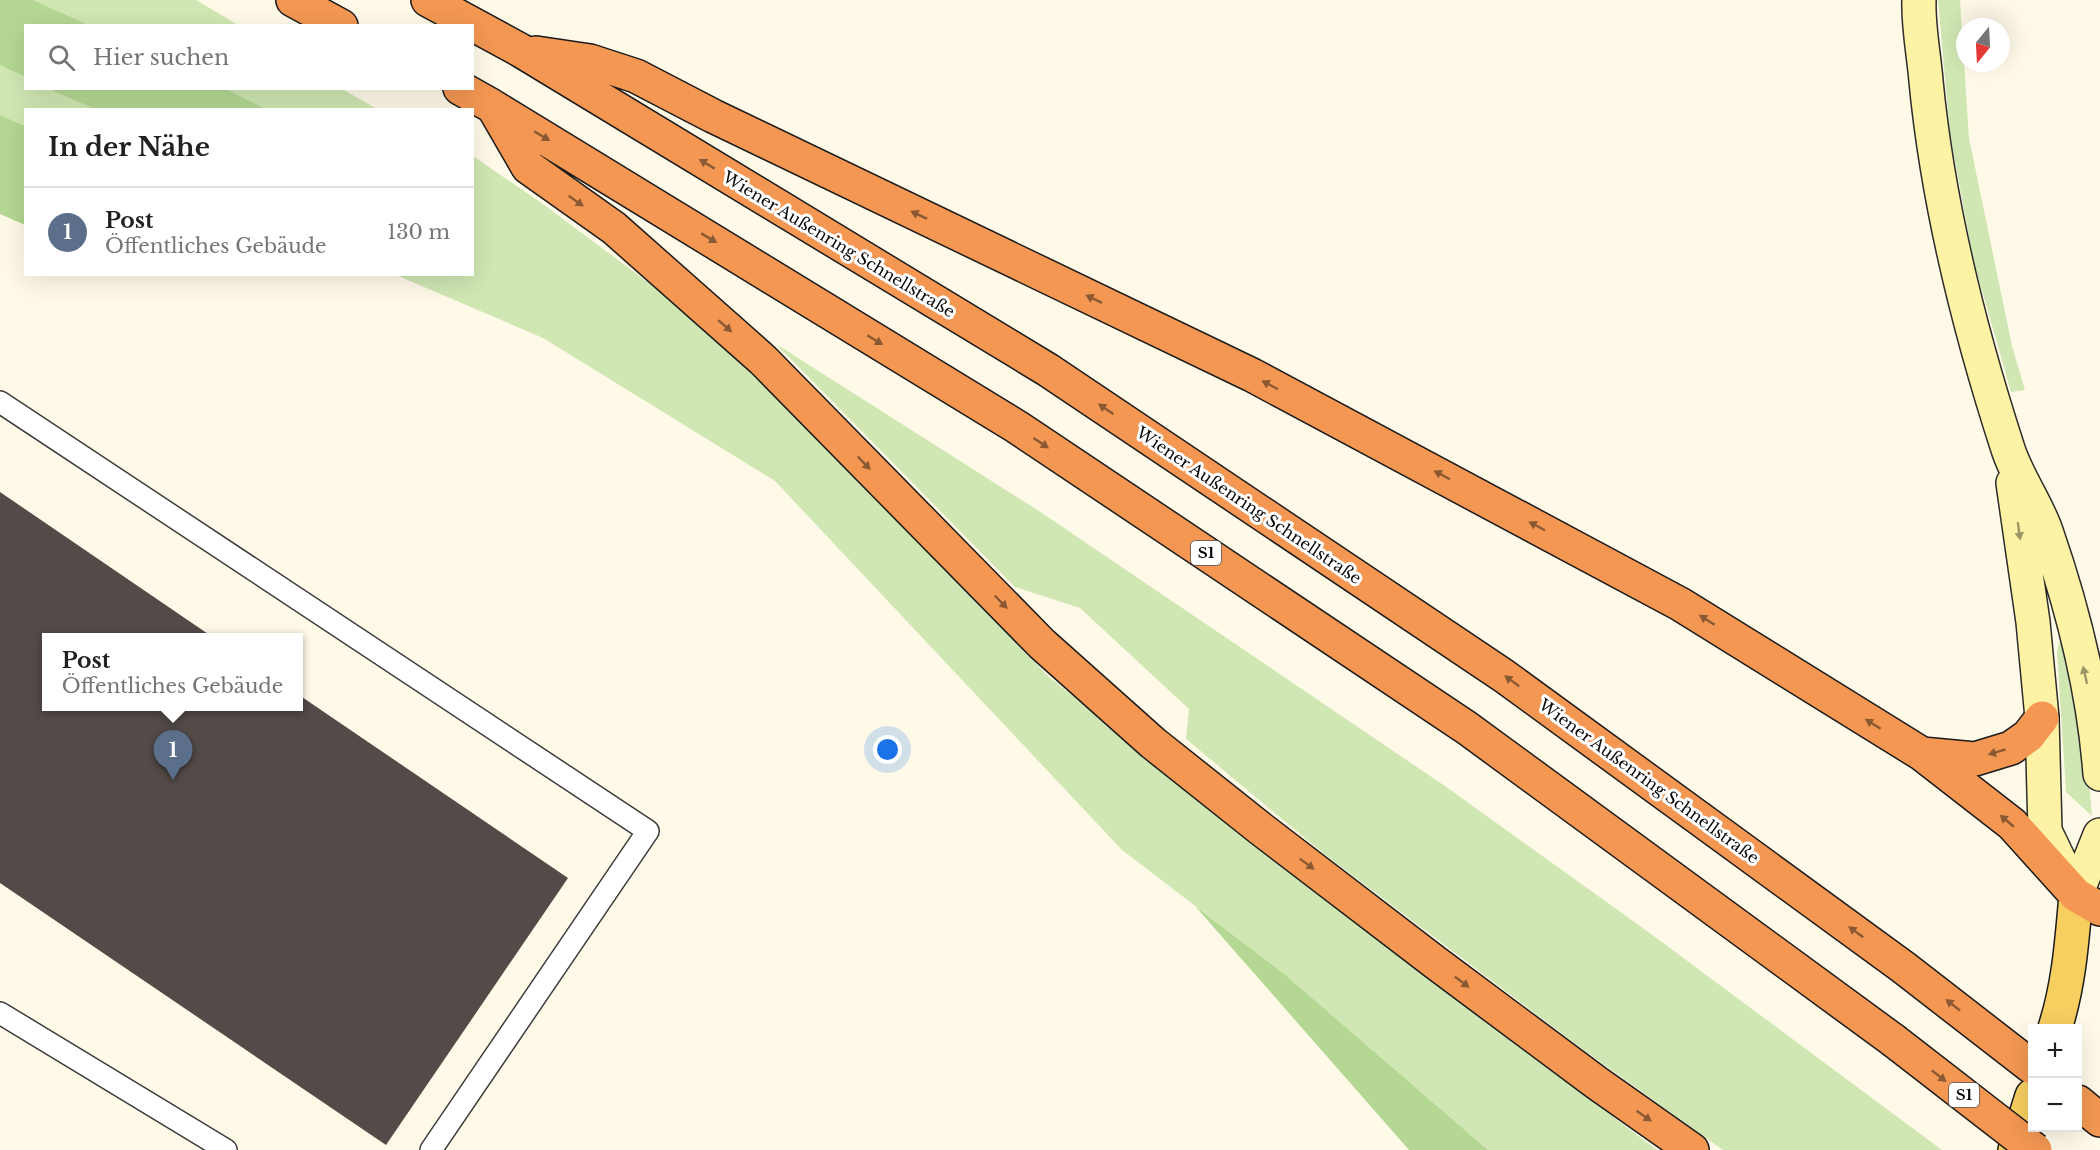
<!DOCTYPE html>
<html lang="de">
<head>
<meta charset="utf-8">
<style>
  :root { --surface:#fff; --page:#f6f6f6; --text:#202124; --muted:#757577; --line:#e0e0e0; --accent:#ea580c }
  body { margin:0; font-family:"Libre Baskerville",serif; background:var(--page); color:var(--text) }
  .controls { position:absolute; right:18px; bottom:18px; display:grid; overflow:hidden; border-radius:0px; box-shadow:0 6px 24px #0002 }
  .controls button { width:54px; height:54px; display:grid; place-items:center; padding:0; border:0; border-bottom:2px solid var(--line); background:var(--surface); color:var(--text); font:30px sans-serif }
  .compass { position:absolute; left:1956px; top:18px; width:54px; height:54px; border-radius:50%; background:var(--surface); box-shadow:0 6px 24px #0002; rotate:198deg }
  .you { position:absolute; left:888px; top:750px; width:21px; height:21px; margin:-15px; border:4px solid #fff; border-radius:50%; background:#1a73e8; box-shadow:0 0 0 9px #1a73e833 }
  .badge { display:grid; place-items:center; width:39px; height:39px; border-radius:50%; background:var(--accent); color:#fff; font-size:20px; font-weight:700 }
  .pin { position:absolute; translate:-50% -50px; filter:drop-shadow(0 2px 3px #0008) }
  .pin::after { content:''; position:absolute; top:32px; width:21px; height:18px; background:inherit; clip-path:polygon(0 0,100% 0,50% 100%) }
  .popup { position:absolute; left:42px; top:633px; width:261px; height:78px; box-sizing:border-box; display:grid; place-content:center; border-radius:0px; background:var(--surface); filter:drop-shadow(0 2px 4px #0005); font-size:20px; white-space:nowrap; color:var(--muted) }
  .popup b { font-size:22px; color:var(--text) }
  .popup::after { content:''; position:absolute; left:50%; top:100%; margin-left:-12px; border:12px solid transparent; border-top-color:var(--surface) }
  .list { margin:0; padding:0; list-style:none }
  h2 { display:flex; justify-content:space-between; align-items:center; height:78px; margin:0; padding:0 24px; font-size:26px }
  h2 small { font-size:20px; font-weight:400; color:var(--muted) }
  .list li { display:grid; grid-template-columns:39px 1fr auto; gap:18px; align-items:center; box-sizing:border-box; height:90px; padding:0 24px; border-top:2px solid var(--line) }
  .list b { display:block; font-size:22px; white-space:nowrap }
  .list p { margin:0; font-size:20px; white-space:nowrap; color:var(--muted) }
  .list em { font-size:20px; font-style:normal; color:var(--muted) }
  .icon { flex:none; width:33px; height:33px; fill:none; stroke:currentColor; stroke-width:2; stroke-linecap:round; stroke-linejoin:round }
  .map { position:relative; flex:none; width:2100px; height:1150px; overflow:hidden }
  .search { position:absolute; background:var(--surface); box-shadow:0 6px 24px #0002; left:24px; top:24px; width:450px; height:66px; display:flex; align-items:center; gap:15px; box-sizing:border-box; padding:0 21px; border-radius:0px; color:var(--muted); font-size:22px }
  .panel { position:absolute; background:var(--surface); box-shadow:0 6px 24px #0002; left:24px; top:108px; width:450px; height:168px; border-radius:0px }
  .map>svg:first-child { display:block }
  .green { fill:#d0e7b3 }
  .forest { fill:#b4d893 }
  .building { fill:#534b47 }
  .lines { fill:none; stroke-linecap:round; stroke-linejoin:round }
  .lane-casing { stroke:#3d3d3d; stroke-width:24 }
  .secondary-casing { stroke:#2c2c2c; stroke-width:36 }
  .primary-casing { stroke:#1b1b1b; stroke-width:36 }
  .highway-casing { stroke:#1b1b1b; stroke-width:36 }
  .lane { stroke:#fff; stroke-width:21 }
  .secondary { stroke:#fef2a4; stroke-width:33 }
  .primary { stroke:#f7ce60; stroke-width:33 }
  .highway { stroke:#f39752; stroke-width:33 }
  .highway-bridge-casing { stroke:#1b1b1b; stroke-width:36; stroke-linecap:butt }
  .highway-bridge { stroke:#f39752; stroke-width:33 }
  .oneway { fill:#8a5832 }
  .oneway2 { fill:#9c9566 }
  .labels { text-anchor:middle; stroke-width:6; stroke-linejoin:round; paint-order:stroke }
  .shield { fill:#fff; stroke:#545454; stroke-width:1.5 }
  .shield-label { font-size:15px; font-weight:bold; fill:#0a0a0a }
  .street-label { font-size:16px; fill:#0a0a0a; stroke:#fff }
</style>
</head>
<body>
<div class="map">
<svg width="2100" height="1150" viewBox="0 0 2100 1150">
  <rect width="100%" height="100%" fill="#fffae8"/>
  <!-- green -->
  <path class="green" d="M33,0H196L238,25H89Z
    M1938,0H1960L1969,138L2012,346L2025,390L2011,392L1973,259L1950,134Z
    M0,65L25,77L26,88L49,89L94,109L26,110L25,126L0,115Z
    M226,89H342L377,109H266Z
    M473,156L547,207L689,313L835,455L1050,678L1400,956L1657,1150H1488L1282,972L1122,850L775,481L543,338L396,275L472,274Z
    M776,344L1039,511L1445,786L1647,931L1942,1150H1723L1585,1051L1324,854L1186,739L1189,709L1080,608L1015,587Z
    M2060,640L2063,641L2085,730L2092,816L2066,792L2057,652Z"/>
  <!-- forest -->
  <path class="forest" d="M0,0H33L89,25L26,26L25,77L0,65Z
    M49,89H226L266,109H94Z
    M0,115L25,126V225L0,214Z
    M1195,906L1282,972L1488,1150H1409Z"/>
  <!-- building -->
  <path class="building" d="M0,492L214,638H47V706H299V695L568,878L386,1145L0,883Z"/>
  <g class="lines">
    <!-- lane casing -->
    <g class="lane-casing">
      <path id="lane" d="M0,402L648,831L431,1150
        M0,1013L226,1150"/>
    </g>
    <!-- secondary casing -->
    <g class="secondary-casing">
      <path id="secondary" d="M1919,0C1918,27 1924,55 1926,81C1938,206 1969,329 2008,449C2017,477 2036,503 2046,531C2073,609 2094,692 2100,774
        M2013,483L2033,622L2042,718L2045,831L2070,883
        M2076,895L2100,835"/>
    </g>
    <!-- primary casing -->
    <g class="primary-casing">
      <path id="primary" d="M2055,1028C2069,985 2072,940 2076,895
        M2015,1150L2032,1096"/>
    </g>
    <!-- highway casing -->
    <g class="highway-casing">
      <path id="highway" d="M293,0L341,26
        M428,0L520,50L1048,370L1504,676L1903,967L2032,1067
        M536,53L590,61L636,76L713,116L1252,375L1680,604L1922,754L2012,824L2076,895L2100,909
        M460,88L492,106L1017,427L1467,728L1893,1040
        M495,110L528,167L614,228L763,360L1042,644L1153,743L1261,829L1436,963L1597,1083L1692,1150
        M1922,754L1975,759L2011,748L2028,736L2042,718
        M2078,1102L2100,1120"/>
    </g>
    <!-- lane -->
    <use href="#lane" class="lane"/>
    <!-- secondary -->
    <use href="#secondary" class="secondary"/>
    <!-- primary -->
    <use href="#primary" class="primary"/>
    <!-- highway -->
    <use href="#highway" class="highway"/>
    <!-- highway-bridge casing -->
    <g class="highway-bridge-casing">
      <path id="highway-bridge" d="M1893,1040L2035,1150"/>
    </g>
    <!-- highway-bridge -->
    <use href="#highway-bridge" class="highway-bridge"/>
  </g>
  <!-- one-way arrows -->
  <defs><path id="oneway-solid" d="M-6-.8H1V-3.2L6.5 0L1 3.2V.8H-6Z" transform="scale(1.5)"/></defs>
  <g class="oneway">
    <use href="#oneway-solid" transform="translate(542 136) rotate(31)"/>
    <use href="#oneway-solid" transform="translate(707 164) rotate(-149)"/>
    <use href="#oneway-solid" transform="translate(576 201) rotate(35)"/>
    <use href="#oneway-solid" transform="translate(919 215) rotate(-154)"/>
    <use href="#oneway-solid" transform="translate(709 238) rotate(31)"/>
    <use href="#oneway-solid" transform="translate(1094 299) rotate(-154)"/>
    <use href="#oneway-solid" transform="translate(725 326) rotate(41)"/>
    <use href="#oneway-solid" transform="translate(875 340) rotate(31)"/>
    <use href="#oneway-solid" transform="translate(1270 385) rotate(-152)"/>
    <use href="#oneway-solid" transform="translate(1106 409) rotate(-146)"/>
    <use href="#oneway-solid" transform="translate(1041 443) rotate(34)"/>
    <use href="#oneway-solid" transform="translate(864 463) rotate(46)"/>
    <use href="#oneway-solid" transform="translate(1442 475) rotate(-152)"/>
    <use href="#oneway-solid" transform="translate(1537 526) rotate(-152)"/>
    <use href="#oneway-solid" transform="translate(1001 602) rotate(46)"/>
    <use href="#oneway-solid" transform="translate(1707 620) rotate(-148)"/>
    <use href="#oneway-solid" transform="translate(1512 681) rotate(-144)"/>
    <use href="#oneway-solid" transform="translate(1873 724) rotate(-148)"/>
    <use href="#oneway-solid" transform="translate(1997 752) rotate(163)"/>
    <use href="#oneway-solid" transform="translate(2007 821) rotate(-140)"/>
    <use href="#oneway-solid" transform="translate(1307 864) rotate(37)"/>
    <use href="#oneway-solid" transform="translate(1856 932) rotate(-144)"/>
    <use href="#oneway-solid" transform="translate(1462 982) rotate(37)"/>
    <use href="#oneway-solid" transform="translate(1953 1005) rotate(-142)"/>
    <use href="#oneway-solid" transform="translate(1939 1076) rotate(38)"/>
    <use href="#oneway-solid" transform="translate(1644 1116) rotate(35)"/>
  </g>
  <g class="oneway2">
    <use href="#oneway-solid" transform="translate(2019 531) rotate(82)"/>
    <use href="#oneway-solid" transform="translate(2085 675) rotate(-103)"/>
  </g>
  <g class="labels">
    <!-- shield labels -->
    <g class="shield">
      <rect x="1191" y="541" width="30" height="24" rx="4.5"/>
      <rect x="1949" y="1083" width="30" height="24" rx="4.5"/>
    </g>
    <g class="shield-label">
      <text x="1206" y="558">S1</text>
      <text x="1964" y="1100">S1</text>
    </g>
    <!-- street labels -->
    <g class="street-label">
      <text transform="translate(839 244) rotate(31)" y="6">Wiener Außenring Schnellstraße</text>
      <text transform="translate(1249 505) rotate(34)" y="6">Wiener Außenring Schnellstraße</text>
      <text transform="translate(1649 781) rotate(36)" y="6">Wiener Außenring Schnellstraße</text>
    </g>
  </g>
</svg>
<div class="controls">
<button>+</button>
<button>−</button>
</div>
<svg class="compass" viewBox="-18 -18 36 36"><path d="M0-13l5 13h-10z" fill="#e53935"/><path d="M0 13l5-13h-10z" fill="#757577"/></svg>
<div class="you"></div>
<div class="pin badge" style="left:173px;top:780px;background:#5c6f8a">1</div>
<div class="popup"><b>Post</b>Öffentliches Gebäude</div>
<div class="search"><svg class="icon" aria-label="search" viewBox="0 0 24 24"><circle cx="10" cy="10" r="6"/><path d="M15 15l6 6"/></svg>Hier suchen</div>
<section class="panel">
<h2>In der Nähe<small></small></h2>
<ul class="list">
<li><span class="badge" style="background:#5c6f8a">1</span><div><b>Post</b><p>Öffentliches Gebäude</p></div><em>130 m</em></li>
</ul>
</section>
</div>
</body>
</html>
